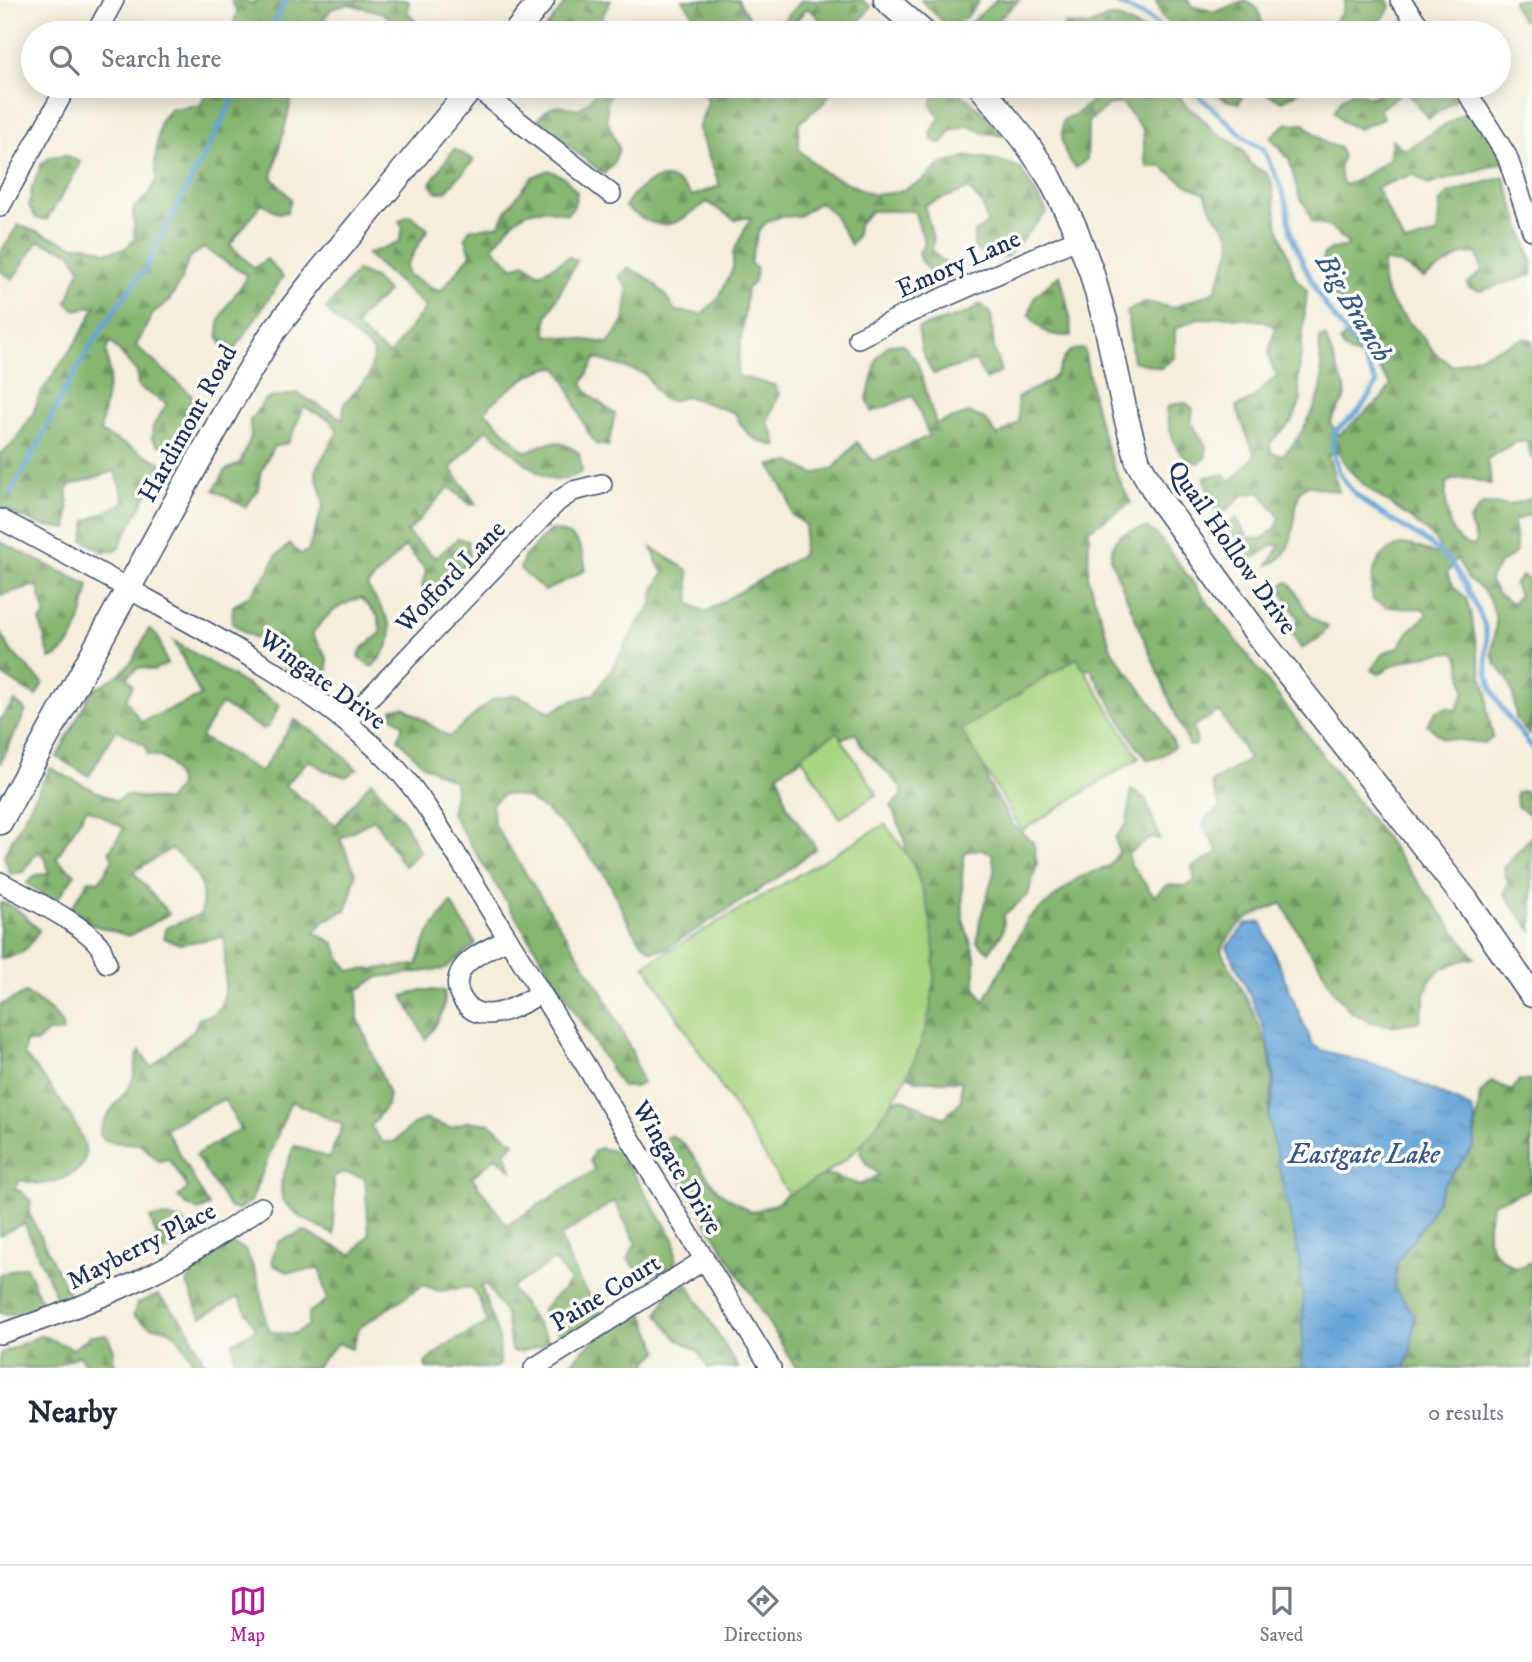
<!DOCTYPE html>
<html lang="en">
<head>
<meta charset="utf-8">
<style>
  :root { --surface:#fff; --page:#f6f6f7; --text:#1f2937; --muted:#747a83; --line:#e0e1e3; --accent:#b5179e }
  body { margin:0; font-family:"IM FELL DW Pica",serif; background:var(--page); color:var(--text) }
  .list { margin:0; padding:0; list-style:none }
  h2 { display:flex; justify-content:space-between; align-items:center; height:91px; margin:0; padding:0 28px; font-size:30px }
  h2 small { font-size:23px; font-weight:400; color:var(--muted) }
  .icon { flex:none; width:38px; height:38px; fill:none; stroke:currentColor; stroke-width:2; stroke-linecap:round; stroke-linejoin:round }
  .map { position:relative; flex:none; width:1532px; height:1368px; overflow:hidden }
  .search { position:absolute; background:var(--surface); box-shadow:0 4px 18px #0003; left:21px; right:21px; top:21px; height:77px; display:flex; align-items:center; gap:18px; box-sizing:border-box; padding:0 24px; border-radius:38px; color:var(--muted); font-size:26px }
  .sheet { height:196px; background:var(--surface) }
  nav { display:flex; justify-content:space-around; align-items:center; box-sizing:border-box; height:98px; border-top:2px solid var(--line); background:var(--surface); font-size:19px; color:var(--muted) }
  nav a { display:grid; justify-items:center; gap:4px }
  nav .on { color:var(--accent) }
  .map>svg:first-child { display:block }
  .forest { fill:url(#forest-firs); stroke:#507267; stroke-width:2 }
  .pitch { fill:#a9d582; stroke:#628270; stroke-width:2 }
  .water { fill:url(#water-ripples); stroke:#406a9b; stroke-width:2 }
  .lines { fill:none; stroke-linecap:round; stroke-linejoin:round }
  .stream { stroke:#66a5d8; stroke-width:5 }
  .minor-casing { stroke:#3c4c71; stroke-width:22 }
  .tertiary-casing { stroke:#3c4c71; stroke-width:27 }
  .minor { stroke:#fff; stroke-width:19 }
  .tertiary { stroke:#fff; stroke-width:24 }
  .labels { text-anchor:middle; stroke-width:7; stroke-linejoin:round; paint-order:stroke }
  .street-label { font-size:26px; fill:#1b2f5e; stroke:#fdfcf7 }
  .water-label { font-size:28px; font-style:italic; fill:#355889; stroke:#fdfcf7 }
</style>
</head>
<body>
<div class="map">
<svg width="1532" height="1368" viewBox="0 0 1532 1368">
  <defs>
    <pattern id="forest-firs" width="22" height="20" patternUnits="userSpaceOnUse" patternTransform="scale(1.75)"><rect width="22" height="20" fill="#86b670"/><path d="M5 1l3.5 6h-7zM16 11l3.5 6h-7z" fill="#6d945f"/></pattern>
    <pattern id="water-ripples" width="26" height="14" patternUnits="userSpaceOnUse" patternTransform="scale(1.75)"><rect width="26" height="14" fill="#66a5d8"/><path d="M2 4q2-2 4 0t4 0M15 11q2-2 4 0t4 0" fill="none" stroke="#5387b2"/></pattern>
  </defs>
  <rect width="100%" height="100%" fill="#fdfcf7"/>
  <filter id="ink" filterUnits="userSpaceOnUse"><feTurbulence type="fractalNoise" baseFrequency=".0143" numOctaves="2"/><feDisplacementMap in="SourceGraphic" scale="14" xChannelSelector="R" yChannelSelector="G"/><feConvolveMatrix kernelMatrix="1 2 1 2 8 2 1 2 1" color-interpolation-filters="sRGB"/></filter>
  <filter id="wash" filterUnits="userSpaceOnUse"><feTurbulence type="fractalNoise" baseFrequency=".00686" numOctaves="4" result="noise"/><feDisplacementMap in="SourceGraphic" scale="28" xChannelSelector="R" yChannelSelector="G"/><feGaussianBlur stdDeviation="1.57" result="paint"/><feColorMatrix in="noise" values="0 0 0 0 0 0 0 0 0 0 0 0 0 0 0 0 0 1.4 0 .05"/><feComposite in="paint" operator="in"/></filter>
  <g filter="url(#wash)">
    <rect width="100%" height="100%" fill="#f4eeda"/>
    <!-- forest -->
    <path class="forest" d="M231,0H244L253,4L256,0H409L408,13L426,33H408L383,13L349,4L331,9L314,33H230L237,13Z
      M568,0H611L602,17L601,30L606,33H542Z
      M683,0H738L751,21L769,33H677L694,16Z
      M802,0H862L871,7L850,33H831L817,16L807,8L785,33H772Z
      M921,0H979C971,15 962,23 946,25Z
      M996,0H1019L985,33H960Z
      M1156,0H1188L1191,6L1216,12L1245,0L1257,8L1266,33H1179L1162,16Z
      M1345,0H1388L1390,7L1373,33H1326L1342,12Z
      M1513,0H1532V20H1522L1514,6Z
      M1108,17H1117L1148,33H1067L1063,24L1089,26Z
      M202,86H287L291,102L272,177L291,199L287,212L278,213L262,203L230,245L254,268L267,259L283,277L235,349L223,347C208,324 231,301 245,281L246,275L204,248L189,258L181,281L169,301L154,312L136,346L192,395L181,437L170,449L158,445L152,439L153,426L167,404L138,387L137,372L110,341L106,351L110,375L100,432L163,464L118,549L104,552L83,540L87,521L125,502L115,471L68,486V529L40,525L0,507V454L12,445L33,414L40,394L80,336L96,306L76,310L67,303L80,268L70,252L38,241L13,279L0,271V253L18,225L75,246L86,245L106,252L124,249L135,239L133,209L149,194L157,178L155,162L160,121L171,109L201,105L205,94Z
      M600,86H619L607,100V120L619,149L613,164L604,174L537,121C550,102 558,105 579,109L590,100Z
      M702,86H799L802,92L819,87L833,86L825,102L799,123V150L824,172L873,195L898,192L922,181L940,165L968,156L998,160L1020,168L1047,212L1006,257H986L974,248V233L987,223L982,204L969,189L924,205L933,238L932,251L955,272L951,281C936,278 923,269 919,253L925,243L914,211H871L858,225L857,235L851,245L834,215L820,202L799,216L781,217L769,220L759,230L750,263L757,269L753,283L747,289L737,376L774,385L779,393L767,423L774,434L777,446C754,442 744,434 735,413L686,396L671,401L662,399L645,374L596,358L582,384L592,397L615,414L608,446L596,444C577,420 575,392 557,367C534,367 500,395 485,411L525,452C550,442 555,436 579,453L582,472C573,477 562,482 551,479C531,473 504,442 486,429L451,468L476,504L471,505L449,487L407,533L436,558L458,538L468,541L469,557L449,589L430,592L422,587L426,570L405,546L367,586C387,618 406,634 372,667L358,657L362,649L381,633L378,616L361,598C338,604 326,615 312,634L327,658L328,679L306,682L287,670L268,642L247,634L232,623L233,606L250,595L268,572L276,556L290,544L300,554L308,551L324,503L315,471L338,431L330,420L304,407L288,443L273,447L260,474L258,490L245,507L214,490L226,470L240,463L251,437L250,420L266,399L297,393L343,419L344,404L369,376L374,352L338,322L326,309L357,271L374,278L388,292L360,317L357,328L389,355L426,307L367,254L399,242L403,229L399,221L410,215L428,229L406,266L408,275L440,292L471,254L465,237L471,228H483L499,225L508,208L532,177L549,170L564,177L577,192L574,206L567,214C526,201 516,217 493,247L512,267L525,263L539,274L569,257L577,261L547,316L546,335L608,343L624,322L628,289L619,276L627,268C653,278 661,288 676,311L702,314L718,299L733,268V253L751,217L735,220L707,202C672,228 663,234 625,207C631,193 653,174 670,179C679,181 686,188 692,196L720,186L698,129L708,102Z
      M944,86H951L987,116L1002,135L983,133L967,125L951,131L942,144L932,140L931,133L940,117L931,105L936,90Z
      M1106,86H1176C1184,109 1186,104 1203,119C1207,123 1210,128 1214,131C1231,143 1242,143 1250,164L1266,173L1271,181L1278,226L1296,279L1307,290L1298,383L1301,400L1293,420L1270,443L1271,453L1283,455C1298,442 1320,403 1322,382C1323,367 1318,353 1320,338L1325,336L1345,389L1346,396L1330,423L1339,435L1381,399L1391,385C1385,377 1376,363 1368,359C1354,352 1349,359 1340,341L1353,329L1345,305L1336,299L1324,280L1323,255L1332,249L1349,246C1339,233 1328,223 1312,222L1307,208L1299,196L1289,159L1270,137L1287,123L1304,124L1327,144L1339,147L1343,157C1337,168 1339,174 1344,185L1356,181L1389,159L1392,139L1404,150L1466,112L1497,145L1504,162L1428,185L1413,174L1376,188L1405,243L1437,234L1440,202L1449,193L1504,177L1532,261V275L1480,291L1469,288L1467,284L1482,271L1477,253L1463,254L1424,278L1400,264L1384,261C1375,298 1405,316 1426,340C1429,344 1431,350 1435,353C1441,359 1446,359 1452,366L1525,338L1532,340V460L1526,441L1514,443L1486,460L1490,472L1491,484C1474,480 1464,474 1446,483C1445,504 1446,544 1474,546L1476,540L1469,521L1483,504L1510,505L1532,498V514L1514,521L1516,552L1499,565L1489,580L1498,594L1512,604L1519,595L1514,584L1522,576L1532,581V725L1529,735L1516,718L1513,694L1507,678L1496,664L1492,655L1496,621L1492,604L1482,589L1468,579L1457,558L1447,574L1454,587L1466,598L1471,616L1482,677L1488,695L1487,709L1493,737L1486,743L1442,738L1427,724L1436,711L1447,707L1456,711L1465,691L1459,657L1454,652C1427,654 1401,658 1379,674L1372,670C1378,658 1385,650 1398,648L1409,631L1428,614L1422,608C1405,609 1388,610 1373,600C1366,577 1380,542 1410,545C1419,546 1427,552 1436,554L1439,545C1411,509 1358,495 1338,451L1328,455L1339,492L1307,485L1300,491C1291,515 1299,556 1268,565L1280,546L1275,544L1252,559L1241,548L1227,526L1236,518L1249,538L1262,539L1276,528L1280,518L1260,492L1243,495L1228,509L1218,514L1209,498L1205,477L1224,474L1231,481L1255,456L1236,407L1251,400L1277,375C1265,358 1269,347 1276,328L1264,321L1220,316L1209,319L1198,318L1175,329V357L1161,368L1133,361L1127,311L1147,302L1173,308L1215,291L1231,248L1230,235L1211,209L1205,193L1187,185L1160,166L1148,167L1145,160L1143,130L1122,103L1108,105L1088,122L1087,159L1076,168C1062,154 1060,139 1063,120L1076,114L1104,91Z
      M1204,86H1304L1293,96L1282,101L1254,88L1245,87L1239,103L1225,100Z
      M1387,86H1456L1461,96L1429,119L1405,90L1380,109L1383,119L1358,129L1342,121L1334,111L1342,99L1352,91L1371,97Z
      M454,149L474,160L445,192H436L430,183Z
      M66,155L81,163L47,220L36,218L29,206L32,188L41,165L50,157Z
      M1060,274L1070,317L1071,336C1048,336 1042,333 1029,314L1035,296Z
      M980,304L991,313L994,348L1001,372L986,380L976,361L933,374L922,351L918,328L968,313Z
      M902,344L917,362L936,424L969,413L985,419L998,436L1019,422L1017,398C1026,392 1046,385 1053,378C1065,366 1060,348 1084,349C1094,406 1103,452 1131,503L1089,530L1088,578L1112,651L1159,713L1175,746L1160,757L1148,760L1135,744L1090,668L1073,671L976,743L989,784L1013,825L1033,842L1037,864L1028,895L1004,915L1003,932L989,952L977,942L980,920L995,869L992,854L980,849L965,852L962,875L963,920L975,956V986L984,1002L1028,919L1078,878L1109,866L1119,852L1115,838L1127,824L1131,790L1145,798L1160,839L1150,838L1128,854L1130,863L1154,896L1167,885L1185,886L1195,881L1192,867L1219,852L1203,827L1206,819L1220,807L1211,783L1249,759L1219,711L1193,727L1197,742L1195,746H1190L1180,725L1111,560C1111,534 1125,531 1147,528L1158,536L1475,958C1460,960 1438,967 1430,981C1425,989 1423,1011 1420,1021L1392,1026L1371,1022L1351,1012L1334,992L1318,962L1306,947L1282,903C1248,918 1239,917 1221,951L1252,1009L1269,1051L1273,1083L1268,1117L1296,1219L1310,1368H796L658,1143L671,1135L685,1145L718,1191L751,1212L776,1204L804,1179L831,1175L860,1185L879,1175L865,1162L860,1152C869,1123 870,1107 902,1098L944,1118L961,1101V1081H918L899,1071L907,870L905,839L891,806L902,795V788L862,747L856,733L832,742L778,773L787,806L816,848L782,875L666,949L652,951C628,935 621,901 606,877C590,853 555,814 530,800C523,795 512,795 504,794L492,804L494,824L604,995L632,1052L642,1083L635,1087H622L451,813L455,792L454,781L423,765L398,739L403,725L390,714L393,709L404,707L449,737L493,699L517,695L551,712L571,701L594,694L611,670L640,620L652,605L654,590L664,572L658,565L652,548L688,570L690,604L705,612L802,555L806,525L792,515L788,497L770,465L791,462L814,474L834,468L857,442L873,461L929,436L913,396L872,412L867,399L877,358L888,345Z
      M1186,403L1193,409L1191,422L1206,446V457L1199,463C1173,458 1170,431 1166,409L1170,405Z
      M550,530C577,533 582,544 586,570L545,591L520,569L524,557Z
      M0,542L89,585C84,611 77,649 50,659L40,621L46,616L37,585L0,595Z
      M1288,582C1306,600 1298,613 1328,627L1318,640L1301,649L1290,630L1299,620L1279,586Z
      M149,629L158,636L167,664L153,670L139,667L127,677L133,686L126,699L141,722L201,696L174,641L280,705L268,727L262,729L221,704L201,737L261,772L295,720L326,740L357,769L346,777L324,770L309,760L285,785L336,825L371,781L403,820L420,852L404,866L374,819L340,839L356,874L347,909L326,920L314,932L334,943L340,958L350,971L417,965L427,936L451,903L476,944L444,969L379,977L358,990V1018L389,1094L387,1105L371,1126L382,1142H394L413,1124L425,1119L450,1128L468,1121L490,1124L514,1142L505,1152L512,1170L496,1157L472,1177L507,1225L595,1170L590,1161L594,1151L600,1148L620,1152L675,1241L676,1265L655,1275L637,1269L628,1259L636,1242L614,1201L560,1237L578,1279L602,1314L563,1339L541,1310L571,1281L554,1260L511,1288L551,1343L519,1352L511,1351L506,1315L486,1284L481,1286L499,1339L500,1364L495,1368H426L425,1363L443,1347L487,1323L479,1299L470,1287L439,1291L423,1285L359,1328L352,1349L338,1343L315,1368H223L235,1362L233,1342L256,1329L238,1297L201,1317L187,1284C196,1263 212,1256 232,1244L245,1249C252,1263 258,1277 261,1292C264,1306 263,1319 270,1331L291,1335L308,1326V1313L327,1300L320,1269L288,1272L273,1265L272,1258L278,1242L304,1231L352,1255L369,1235L365,1178L343,1172L334,1177V1235L297,1215L282,1200L281,1183L294,1145L329,1158L343,1125L291,1101L251,1201L238,1210L230,1208L195,1155L240,1129L224,1099L165,1128L209,1206L198,1211L184,1203L178,1197L188,1188L169,1159L159,1161L140,1144L110,1142L99,1136C99,1121 123,1096 131,1084C137,1073 133,1061 140,1051L151,1067L194,1030L199,1018C204,1017 211,1016 215,1013C231,1001 224,956 224,937L179,944L164,938L166,928L201,914C207,883 195,867 171,849L133,872L169,914L129,936L80,921L68,913L89,880L100,881L113,858L109,852L124,828L87,808L56,859L75,874L59,897L51,900L27,883L36,875L49,874L46,859L38,851L23,872L10,874L4,855L50,768L116,801L126,795L167,801L179,786C174,767 169,756 148,755L146,746L116,729L89,776L57,757L91,692L121,673L133,660Z
      M0,631L11,651L43,683L36,696L0,674Z
      M15,701L26,711L0,764V719Z
      M1522,791L1532,793V816L1517,806L1516,793Z
      M1532,836V931L1504,894L1508,884L1504,867Z
      M0,903C15,903 29,920 39,930C29,949 21,957 0,958Z
      M422,990L444,991C448,1009 436,1025 426,1039L403,996Z
      M26,993C40,1004 62,1013 63,1032H48L36,1043L25,1042L24,1055C40,1073 90,1133 85,1157C83,1168 77,1171 68,1176C50,1186 39,1185 20,1180L14,1189L20,1191L31,1201L29,1213L74,1305L60,1306L24,1223L0,1235V1005Z
      M1519,1080L1532,1081V1189L1493,1203C1483,1235 1485,1253 1517,1268L1532,1262V1368H1404L1394,1288L1397,1262L1428,1218L1445,1182L1474,1147L1480,1094L1492,1081L1512,1091Z
      M168,1217L184,1222L191,1235L178,1246L162,1252L150,1218Z
      M26,1266L46,1312L40,1315L0,1313V1274Z
      M688,1284L738,1368H708L698,1351L676,1338L658,1314L668,1293Z
      M158,1295L186,1324L203,1361L223,1368H190L192,1359C181,1342 174,1324 151,1327L133,1315L138,1303Z
      M642,1311L659,1350L647,1362L649,1368H570L569,1365C592,1339 611,1326 642,1311Z
      M41,1335L73,1349L91,1335H107L114,1350L113,1359L117,1368H87L79,1355L51,1368H0V1354Z"/>
    <!-- pitch -->
    <path class="pitch" d="M1077,658L1139,758L1022,830L961,730Z
      M837,732L877,794L840,818L801,756Z
      M885,824C895,838 908,853 915,869C948,949 938,1032 891,1103C877,1125 861,1149 839,1164C824,1176 806,1185 789,1195L645,965Z"/>
    <!-- water -->
    <path class="water" d="M1261,922L1312,1044L1321,1050L1389,1069L1471,1108L1475,1119L1474,1147L1445,1182L1428,1218L1397,1262L1394,1288L1415,1316L1410,1354L1405,1368H1302L1303,1300L1299,1256L1268,1117C1288,1057 1251,1001 1227,947L1246,924Z"/>
    <g class="lines">
      <!-- stream -->
      <path class="stream" d="M1110,0L1148,18L1168,33
        M267,33L287,0
        M1188,86L1250,142L1263,148L1281,188L1287,205L1291,234L1304,265L1322,301L1359,351L1377,384L1359,411L1334,432C1323,506 1411,518 1450,562C1457,568 1483,618 1485,627C1489,643 1484,660 1488,675C1494,704 1514,724 1532,747
        M10,494L38,445L64,391L102,328L145,269L240,86"/>
    </g>
  </g>
  <g filter="url(#ink)">
    <g class="lines">
      <!-- minor casing -->
      <g class="minor-casing">
        <path id="minor" d="M1400,0L1425,33
          M96,33L114,0
          M474,86L611,194
          M1463,86L1507,156L1532,230
          M0,207L67,86
          M858,338L902,316L1079,238
          M0,519C50,545 100,573 149,600C236,648 325,694 395,767C422,796 443,833 464,867L771,1368
          M346,722L557,502L573,491L602,484
          M0,882C25,896 87,925 101,948C103,953 105,959 107,963
          M508,939C493,947 472,955 462,969C457,977 456,987 460,995C476,1031 518,1007 541,993
          M0,1334C97,1303 178,1268 261,1207
          M534,1368L704,1260"/>
      </g>
      <!-- tertiary casing -->
      <g class="tertiary-casing">
        <path id="tertiary" d="M886,0L924,33
          M515,33L542,0
          M980,86L1023,138L1050,178L1075,228L1091,271L1106,324L1126,417L1138,462L1158,497L1258,635L1466,900L1532,995
          M0,822L233,398L271,335L319,273L473,86"/>
      </g>
      <!-- minor -->
      <use href="#minor" class="minor"/>
      <!-- tertiary -->
      <use href="#tertiary" class="tertiary"/>
    </g>
  </g>
  <g class="labels">
    <!-- street labels -->
    <g class="street-label">
      <text transform="translate(958 263) rotate(-24)" y="9">Emory Lane</text>
      <text transform="translate(187 423) rotate(-61)" y="9">Hardimont Road</text>
      <text transform="translate(1233 547) rotate(55)" y="9">Quail Hollow Drive</text>
      <text transform="translate(450 576) rotate(-46)" y="9">Wofford Lane</text>
      <text transform="translate(323 679) rotate(36)" y="9">Wingate Drive</text>
      <text transform="translate(678 1167) rotate(59)" y="9">Wingate Drive</text>
      <text transform="translate(141 1245) rotate(-27)" y="9">Mayberry Place</text>
      <text transform="translate(605 1292) rotate(-32)" y="9">Paine Court</text>
    </g>
    <!-- water labels -->
    <g class="water-label">
      <text transform="translate(1355 307) rotate(59)" y="10">Big Branch</text>
      <text x="1364" y="1163">Eastgate Lake</text>
    </g>
  </g>
</svg>
<div class="search"><svg class="icon" aria-label="search" viewBox="0 0 24 24"><circle cx="10" cy="10" r="6"/><path d="M15 15l6 6"/></svg>Search here</div>
</div>
<section class="sheet">
<h2>Nearby<small>0 results</small></h2>
<ul class="list">
</ul>
</section>
<nav>
<a class="on"><svg class="icon" aria-label="map" viewBox="0 0 24 24"><path d="M3 6l6-2 6 2 6-2v14l-6 2-6-2-6 2zM9 4v14M15 6v14"/></svg>Map</a>
<a><svg class="icon" aria-label="directions" viewBox="0 0 24 24"><path d="M12 3l9 9-9 9-9-9zM9 14v-3h6M13 9l2 2-2 2"/></svg>Directions</a>
<a><svg class="icon" aria-label="saved" viewBox="0 0 24 24"><path d="M7 4h10v16l-5-4-5 4z"/></svg>Saved</a>
</nav>
</body>
</html>
